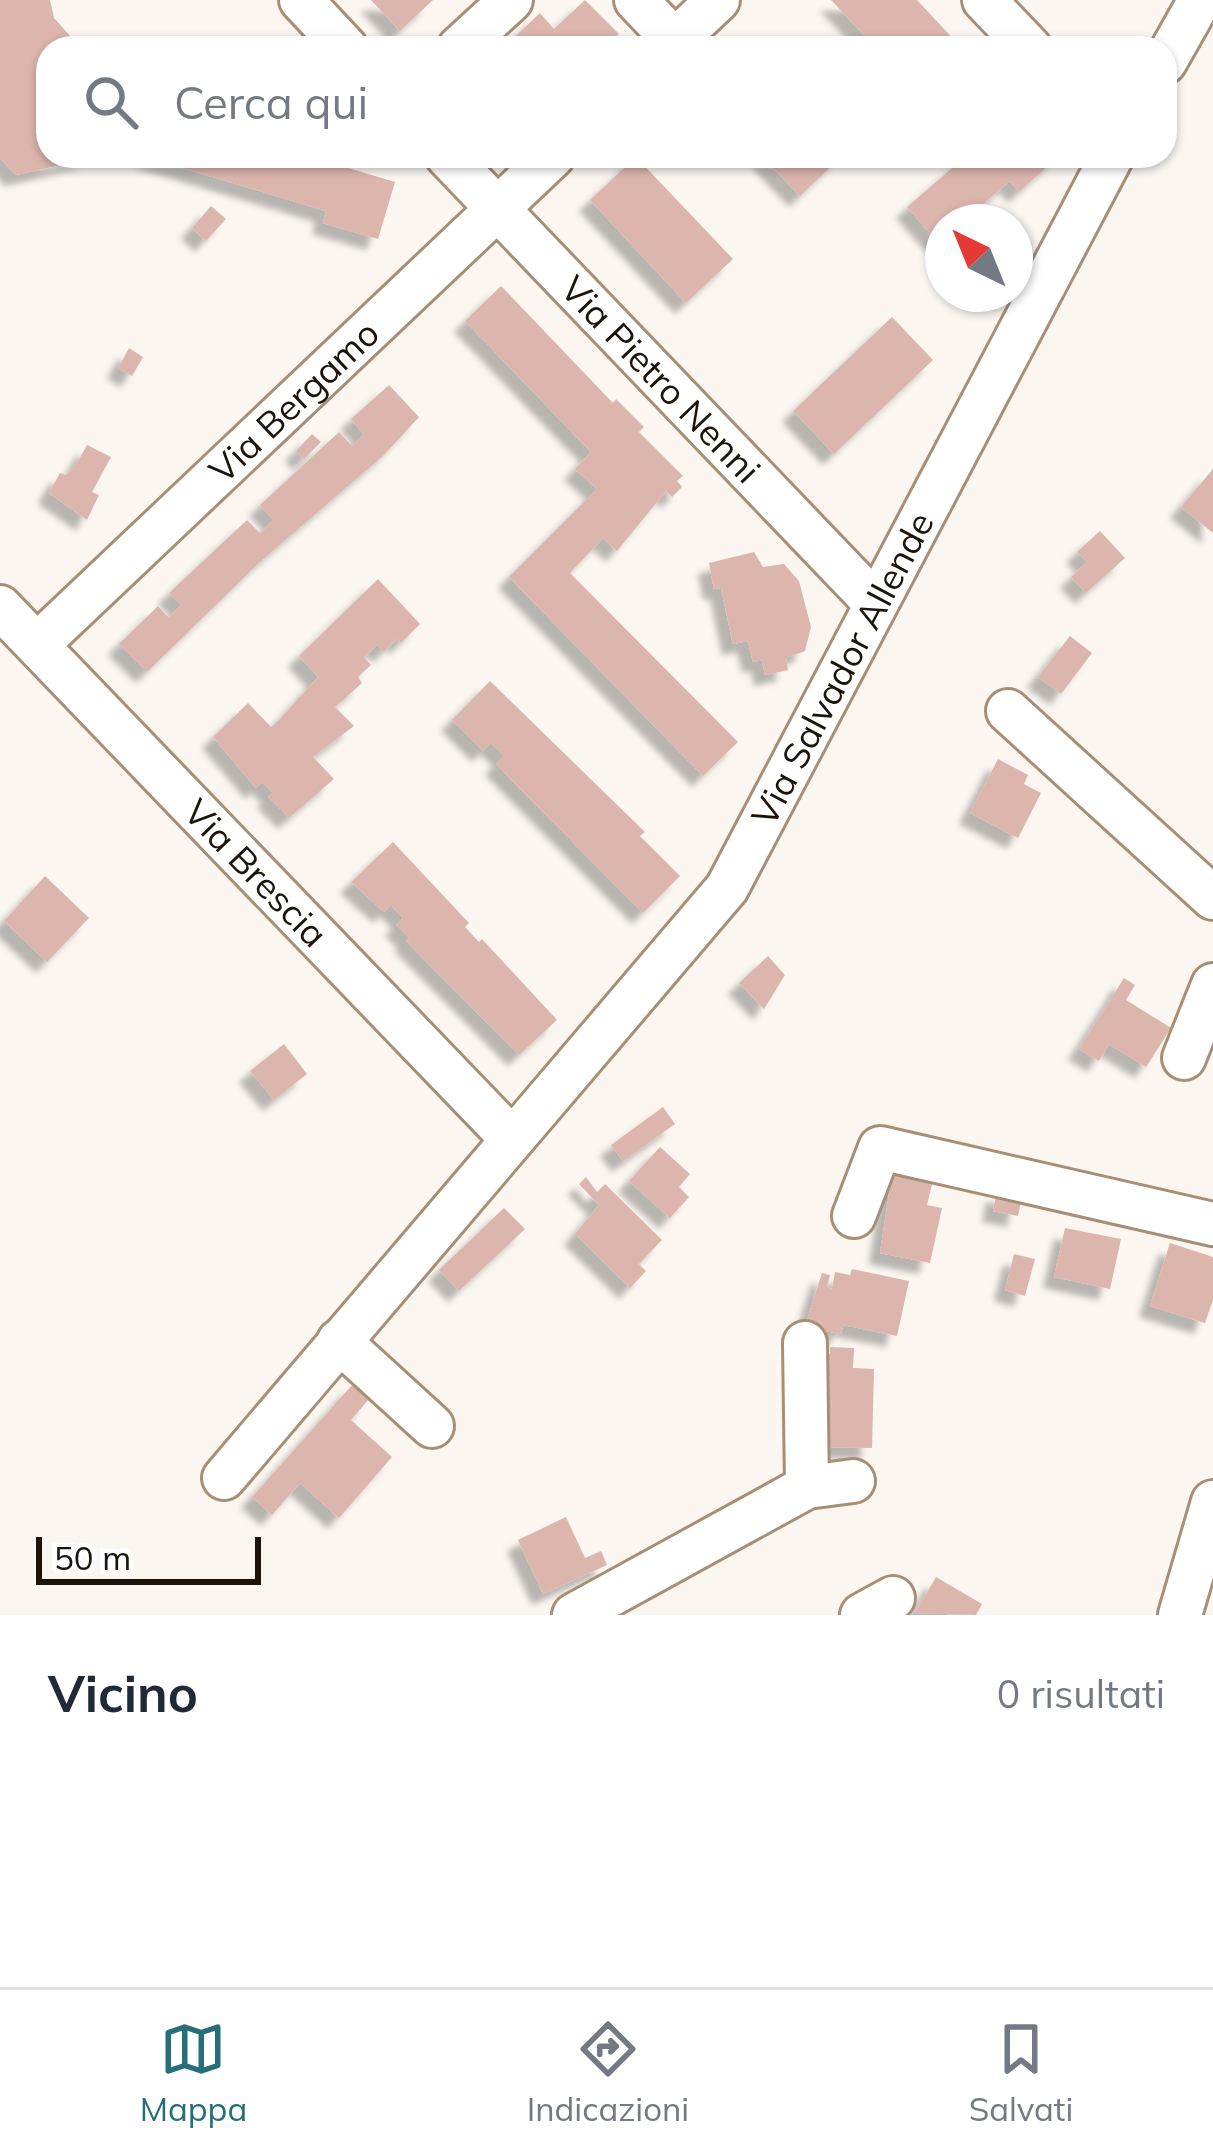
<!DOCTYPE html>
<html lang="it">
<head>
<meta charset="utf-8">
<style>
  :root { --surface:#fff; --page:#f6f6f7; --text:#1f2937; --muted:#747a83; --line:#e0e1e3; --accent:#266f7a }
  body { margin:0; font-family:Mulish,sans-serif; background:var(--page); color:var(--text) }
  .compass { position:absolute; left:925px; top:204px; width:108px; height:108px; border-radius:50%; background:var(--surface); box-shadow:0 3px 9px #0004; rotate:317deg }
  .scale { position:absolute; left:36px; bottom:30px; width:225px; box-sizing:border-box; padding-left:12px; border:6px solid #1c140a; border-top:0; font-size:33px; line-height:42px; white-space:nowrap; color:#1c140a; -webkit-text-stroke:9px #fff; paint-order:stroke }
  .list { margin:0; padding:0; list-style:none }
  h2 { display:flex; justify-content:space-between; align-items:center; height:156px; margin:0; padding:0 48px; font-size:51px }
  h2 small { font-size:39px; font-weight:400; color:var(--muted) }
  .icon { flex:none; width:66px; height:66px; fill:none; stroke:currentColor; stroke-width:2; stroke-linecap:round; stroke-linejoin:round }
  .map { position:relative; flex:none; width:1213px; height:1615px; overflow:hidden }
  .search { position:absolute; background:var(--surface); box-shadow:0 3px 9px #0004; left:36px; right:36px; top:36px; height:132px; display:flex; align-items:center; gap:30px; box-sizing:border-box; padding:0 42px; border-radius:36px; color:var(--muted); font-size:45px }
  .sheet { height:372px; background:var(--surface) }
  nav { display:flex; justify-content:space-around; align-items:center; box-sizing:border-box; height:168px; border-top:3px solid var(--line); background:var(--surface); font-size:33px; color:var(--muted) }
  nav a { display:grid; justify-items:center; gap:6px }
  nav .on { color:var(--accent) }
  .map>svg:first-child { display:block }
  .building { fill:#dcb5ad; filter:url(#shadow) }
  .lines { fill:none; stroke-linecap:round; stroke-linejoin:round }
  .minor-casing { stroke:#a78f75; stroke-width:48 }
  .minor { stroke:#fff; stroke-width:42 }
  .labels { text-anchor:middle; stroke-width:9; stroke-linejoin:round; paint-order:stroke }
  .street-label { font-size:36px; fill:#1c140a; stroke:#fff }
</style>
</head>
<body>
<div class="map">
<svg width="1213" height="1615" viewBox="0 0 1213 1615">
  <defs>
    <filter id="shadow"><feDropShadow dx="-11" dy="11" stdDeviation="3" flood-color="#0004"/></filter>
  </defs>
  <rect width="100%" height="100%" fill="#fbf6f0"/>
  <!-- building -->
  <path class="building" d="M0,0H50L54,18L81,48H48V156L91,158L16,175L0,158Z
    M371,0H433L400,31Z
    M585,0L619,34L605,48H503L540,13L554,29Z
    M831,0H917L959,45L876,48Z
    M143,156H308L395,182L378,239L323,223L326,211Z
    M762,156H842L800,196Z
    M966,156H1059L1019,192L1010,181L975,211L985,222H943V248L907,207Z
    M636,157L733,259L686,303L590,200Z
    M211,206L226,219L206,241L192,228Z
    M501,286L613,403L616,399L644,427L639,432L683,476L677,481L682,487L672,497L666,491L617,551L603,538L570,573L738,742L703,776L509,577L597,489L575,469L591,452L465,321Z
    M892,317L933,360L834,454L793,411Z
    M129,348L143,357L132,376L118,368Z
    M389,385L419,417L384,455L261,561L147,672L119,644L158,606L169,618L181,605L169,593L247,520L260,533L274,520L260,505L339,432L352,446L364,434L351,419Z
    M312,434L321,442L304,459L296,451Z
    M87,445L111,457L92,492L99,495L87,520L49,493L60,473L66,475L74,468Z
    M1213,469V533L1181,507Z
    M1100,531L1125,558L1086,593L1071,577L1087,562L1077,552Z
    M754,552L763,567L784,564L799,581L811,627L805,651L786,658L788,670L765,675L762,660L753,662L748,641L733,644L721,588L714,589L709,563Z
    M378,579L420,624L401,643L397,638L384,652L377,645L364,657L371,665L358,677L362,683L335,707L354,726L313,757L334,779L289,818L268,797L273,793L262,782L256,788L213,737L248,703L271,727L278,721L318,677L299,656Z
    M1070,636L1092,653L1061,694L1038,677Z
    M490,681L645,832L640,836L680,876L643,913L496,764L504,756L491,743L483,751L452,720Z
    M998,759L1028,775L1024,784L1041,793L1018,838L970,813Z
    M393,842L469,923L465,927L479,942L482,939L557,1020L519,1055L406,941L409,938L396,925L403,918L391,905L384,912L351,882Z
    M45,876L89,918L47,962L4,921Z
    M768,956L785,975L764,1009L739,983Z
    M1124,978L1135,985L1126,1000L1171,1028L1146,1067L1109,1044L1099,1061L1079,1049Z
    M284,1044L307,1074L274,1100L250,1071Z
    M663,1107L675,1124L623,1161L611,1145Z
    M660,1147L690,1174L679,1187L689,1197L670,1218L629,1181Z
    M893,1168L934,1176L927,1205L942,1208L930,1263L880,1253Z
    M586,1177L597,1192L605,1184L662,1240L639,1264L646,1271L630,1288L575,1234L599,1205L579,1184Z
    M997,1191L1022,1196L1018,1216L993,1211Z
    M504,1208L525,1229L459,1291L439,1270Z
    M1065,1228L1121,1239L1110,1289L1054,1277Z
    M1170,1243L1213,1257V1300L1205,1323L1150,1306Z
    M1014,1254L1035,1259L1025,1296L1005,1290Z
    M852,1269L909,1281L897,1336L843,1325L841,1334L805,1327L822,1273L830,1275L827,1287L832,1289L835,1272L850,1275Z
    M830,1347L854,1348L853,1368L874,1369L872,1448L818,1447L819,1354H830Z
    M353,1384L369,1399L351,1420L392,1457L339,1518L300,1483L272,1515L252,1497Z
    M566,1517L585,1558L601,1551L607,1565L543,1594L518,1540Z
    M936,1577L982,1604L976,1615L915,1613Z"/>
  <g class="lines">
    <!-- minor casing -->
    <g class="minor-casing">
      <g id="minor">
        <path d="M301,0L346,48"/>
        <path d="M636,0L675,41"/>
        <path d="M984,0L1030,48"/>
        <path d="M459,48L511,0"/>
        <path d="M667,48L718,0"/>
        <path d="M1165,62L1200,0"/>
        <path id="s1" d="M447,156L876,604"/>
        <path id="s2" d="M0,607L510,1137"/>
        <path id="s3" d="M37,645L553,156"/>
        <path d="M1008,711L1213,898"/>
        <path d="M1184,1058L1213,985"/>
        <path d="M854,1216L880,1148L1213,1224"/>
        <path d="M339,1341L432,1426"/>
        <path d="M805,1343L807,1487"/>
        <path id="s4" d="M224,1478L727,888L1112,156"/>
        <path d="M574,1615L807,1487L853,1481"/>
        <path d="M862,1615L893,1598"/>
        <path d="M1180,1615L1213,1502"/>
      </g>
    </g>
    <!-- minor -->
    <use href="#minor" class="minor"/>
  </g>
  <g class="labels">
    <!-- street labels -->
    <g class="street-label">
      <text dy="13" stroke="none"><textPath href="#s1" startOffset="309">Via Pietro Nenni</textPath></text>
      <text dy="13" stroke="none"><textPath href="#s3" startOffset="354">Via Bergamo</textPath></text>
      <text dy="13" stroke="none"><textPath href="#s4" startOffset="1023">Via Salvador Allende</textPath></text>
      <text dy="13" stroke="none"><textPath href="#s2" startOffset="369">Via Brescia</textPath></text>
    </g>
  </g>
</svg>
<svg class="compass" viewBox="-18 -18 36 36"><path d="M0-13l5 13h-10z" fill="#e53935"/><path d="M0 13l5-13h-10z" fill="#747a83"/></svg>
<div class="scale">50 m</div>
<div class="search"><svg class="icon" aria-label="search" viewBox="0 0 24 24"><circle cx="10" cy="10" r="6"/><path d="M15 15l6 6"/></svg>Cerca qui</div>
</div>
<section class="sheet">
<h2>Vicino<small>0 risultati</small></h2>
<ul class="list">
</ul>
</section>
<nav>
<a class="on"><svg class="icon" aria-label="map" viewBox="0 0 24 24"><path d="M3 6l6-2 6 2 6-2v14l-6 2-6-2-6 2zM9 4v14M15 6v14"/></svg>Mappa</a>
<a><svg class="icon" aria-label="directions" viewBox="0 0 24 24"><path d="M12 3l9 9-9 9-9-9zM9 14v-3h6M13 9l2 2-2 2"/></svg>Indicazioni</a>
<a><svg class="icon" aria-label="saved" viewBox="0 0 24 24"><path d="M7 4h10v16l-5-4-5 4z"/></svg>Salvati</a>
</nav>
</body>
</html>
